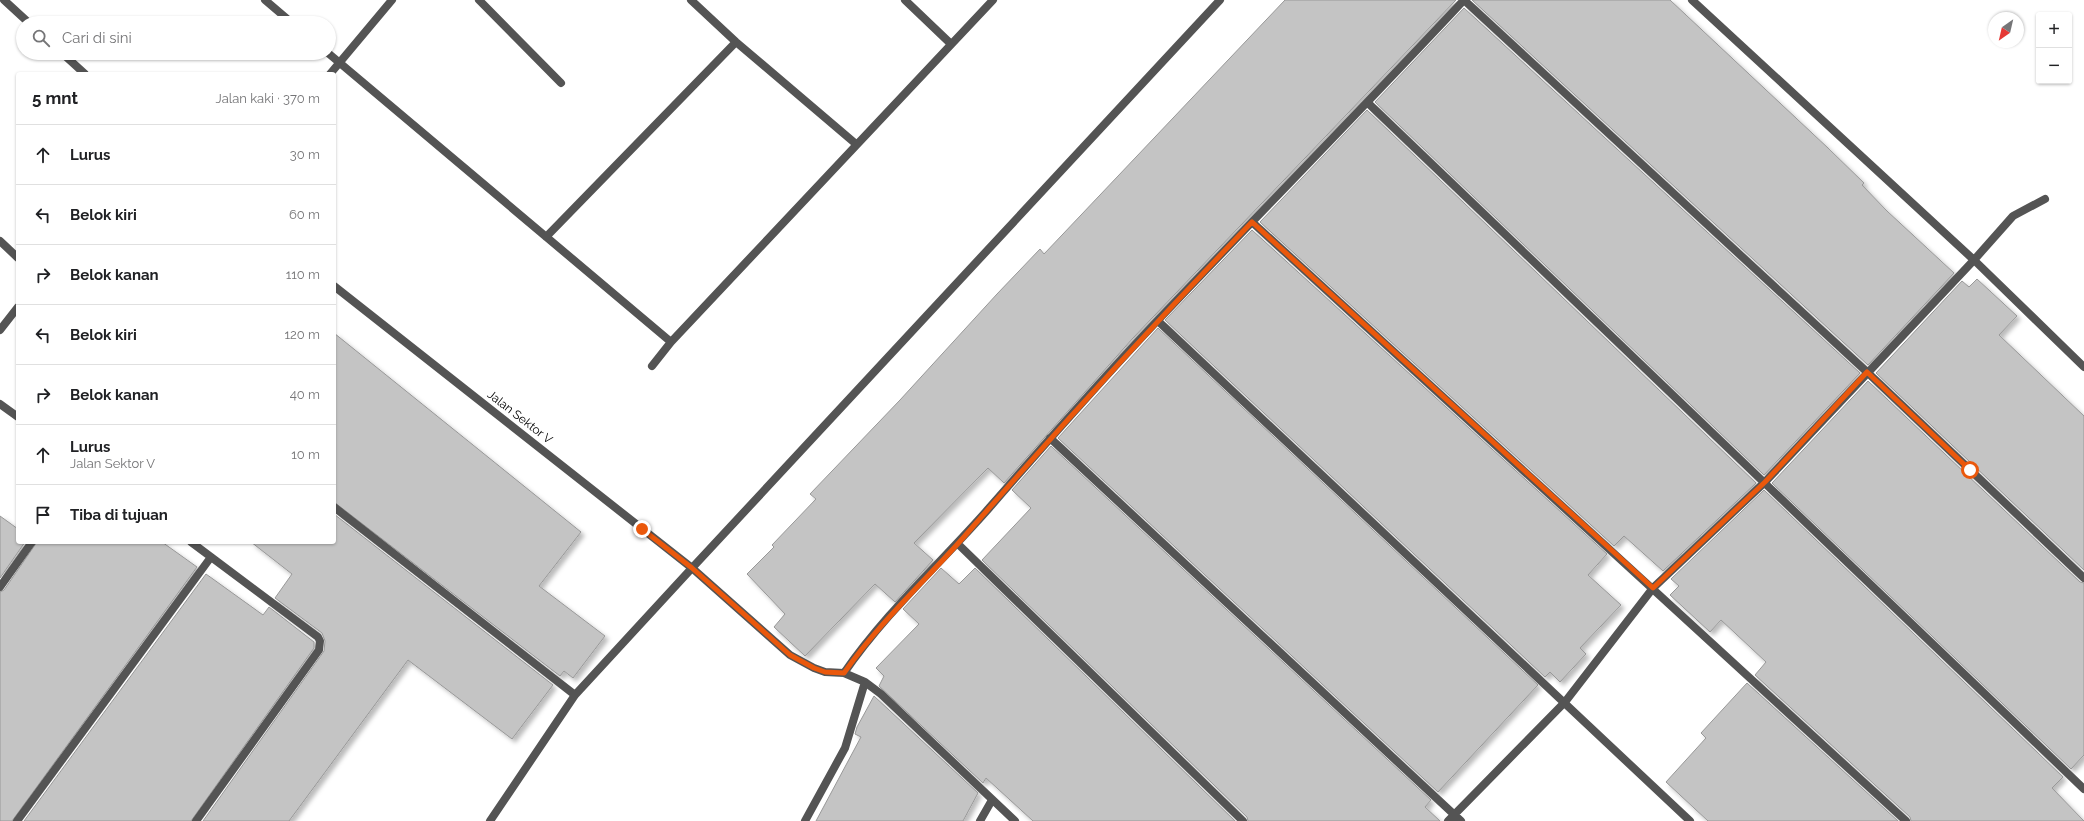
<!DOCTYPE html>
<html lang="id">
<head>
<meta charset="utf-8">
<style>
  :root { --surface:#fff; --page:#f2f2f2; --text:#202124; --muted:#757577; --line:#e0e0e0 }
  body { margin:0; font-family:Raleway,sans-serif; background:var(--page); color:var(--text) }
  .controls { position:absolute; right:12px; top:12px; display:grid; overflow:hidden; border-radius:4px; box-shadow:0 1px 3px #0004 }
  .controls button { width:36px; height:36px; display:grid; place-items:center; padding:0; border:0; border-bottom:1px solid var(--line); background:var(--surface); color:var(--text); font:20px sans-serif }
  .compass { position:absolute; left:1988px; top:12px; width:36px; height:36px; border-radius:50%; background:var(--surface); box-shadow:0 1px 3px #0004; rotate:214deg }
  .stop { position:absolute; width:12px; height:12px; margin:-9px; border:3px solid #ea580c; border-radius:50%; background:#fff }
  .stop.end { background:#ea580c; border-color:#fff; box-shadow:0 1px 4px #0008 }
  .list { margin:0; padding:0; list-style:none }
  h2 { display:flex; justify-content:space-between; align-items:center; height:52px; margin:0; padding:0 16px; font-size:17px }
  h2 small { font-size:13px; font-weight:400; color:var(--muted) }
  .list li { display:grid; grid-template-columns:26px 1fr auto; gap:12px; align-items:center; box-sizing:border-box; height:60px; padding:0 16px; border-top:1px solid var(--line) }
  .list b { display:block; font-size:15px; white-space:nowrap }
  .list p { margin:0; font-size:13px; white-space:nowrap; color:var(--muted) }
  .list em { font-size:13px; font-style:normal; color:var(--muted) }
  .icon { flex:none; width:22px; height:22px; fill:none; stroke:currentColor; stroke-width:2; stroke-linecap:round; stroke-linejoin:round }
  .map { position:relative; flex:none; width:2084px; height:821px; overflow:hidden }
  .search { position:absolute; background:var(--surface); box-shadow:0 1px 3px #0004; left:16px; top:16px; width:320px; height:44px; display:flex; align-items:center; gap:10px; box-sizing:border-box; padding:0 14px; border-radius:22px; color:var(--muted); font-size:15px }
  .panel { position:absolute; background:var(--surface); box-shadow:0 1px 3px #0004; left:16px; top:72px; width:320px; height:472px; border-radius:4px }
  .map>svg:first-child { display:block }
  .building { fill:#c4c4c4; stroke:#989898; filter:url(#shadow) }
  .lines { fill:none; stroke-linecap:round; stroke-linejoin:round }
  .minor { stroke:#545454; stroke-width:8 }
  .tertiary { stroke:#545454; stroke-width:8 }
  .route { stroke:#ea580c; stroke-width:5 }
  .labels { text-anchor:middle; stroke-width:3.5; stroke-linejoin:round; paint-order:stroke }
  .street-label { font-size:12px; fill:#000; stroke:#fff }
</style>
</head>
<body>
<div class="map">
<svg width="2084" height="821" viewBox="0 0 2084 821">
  <defs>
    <filter id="shadow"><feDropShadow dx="3.5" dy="3.5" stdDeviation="2" flood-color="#0004"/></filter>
  </defs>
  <rect width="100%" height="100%" fill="#fff"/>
  <!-- building -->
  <path class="building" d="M1285,0H1456L1133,338L1004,483L988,468L914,543L933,560L895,602L875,584L805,656L774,627L785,614L747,574L774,547L772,545L816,499L810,494L900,400L997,294L1040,249L1044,254Z
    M1472,0H1670L1828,148L1864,183L1862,185L1887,211L1954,273L1868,365Z
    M1464,8L1860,373L1764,475L1375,102Z
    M1367,110L1756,483L1663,571L1624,536L1614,546L1260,222Z
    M1252,230L1607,554L1588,575L1621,605L1580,648L1586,654L1560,682L1550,672L1545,677L1165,320Z
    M1977,279L2017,316L1999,335L2084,416V570L1876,373L1962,281L1969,287Z
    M1158,328L1538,685L1438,792L1058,438Z
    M334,333L581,532L539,586L605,636L573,678L564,671L560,676L334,502Z
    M1868,381L2080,582L2084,583V755L2071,769L1772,483Z
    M1051,446L1431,800L1425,807L1440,821H1248L1247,817L982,560L1031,508L1012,490Z
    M1764,490L2063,777L2052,788L2084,821H1911L1910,817L1755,675L1766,662L1721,620L1710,632L1670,595L1679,586L1671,579Z
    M334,514L553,685L512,739L408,660L289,821H203L324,651L325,641L322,633L275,598L292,574L251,542H334Z
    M0,516L18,529V542H25L0,578Z
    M37,542H162L197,567L12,821H0V592L4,590Z
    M941,568L959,584L975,568L1235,821H1033L986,778L983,783L879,686L884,676L876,668L919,624L903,609Z
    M206,574L263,615L269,607L314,642V648L191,821H24Z
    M1747,683L1898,821H1708L1666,782L1706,738L1701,733Z
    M874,696L978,793L963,821H816L861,737L855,734L857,727Z"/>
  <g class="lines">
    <!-- minor -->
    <path class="minor" d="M265,0L292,23
      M479,0L561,83
      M691,0L736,42L856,144
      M905,0L951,44
      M1464,0L1867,372L2084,578
      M1692,0L1974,260L2084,367
      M328,53L671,342
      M330,74L392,0
      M1368,103L2084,789
      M1252,222L1906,821
      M546,237L736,42
      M0,241L18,258
      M1158,321L1690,821
      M0,330L18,307
      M652,366L671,342L993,0
      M0,404L18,417
      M1050,438L1461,821
      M334,507L575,695
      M191,542L318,637L320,641L319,650L196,821
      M958,544L1243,821
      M0,587L32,542
      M844,673C886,612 941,563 990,507C1045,444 1101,380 1159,319C1260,213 1363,108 1464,0
      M17,821L211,557
      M490,821L575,695L692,568L790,655L814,668L825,672L844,673L865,682L881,694L1015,821
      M805,821L845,748L865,682
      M980,821L992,800
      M1448,821L1565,702L1653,588L1765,482L1974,260L2013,216L2045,199"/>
    <!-- tertiary -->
    <path class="tertiary" d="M4,0L29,23
      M62,53L85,74
      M334,286L692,568L1220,0"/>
  </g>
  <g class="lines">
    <!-- route -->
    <path class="route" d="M642,529L692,568L790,655L814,668L825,672L844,673C879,623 923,583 963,538C1057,430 1153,325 1252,222L1653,588L1765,482L1867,372L1970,470"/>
  </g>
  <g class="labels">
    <!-- street labels -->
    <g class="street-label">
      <text transform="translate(520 417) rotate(38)" y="4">Jalan Sektor V</text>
    </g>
  </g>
</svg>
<div class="controls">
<button>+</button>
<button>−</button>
</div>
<svg class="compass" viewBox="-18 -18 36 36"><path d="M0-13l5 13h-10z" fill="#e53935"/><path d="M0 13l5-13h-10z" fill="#757577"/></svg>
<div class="stop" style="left:1970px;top:470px"></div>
<div class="stop end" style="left:642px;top:529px"></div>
<div class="search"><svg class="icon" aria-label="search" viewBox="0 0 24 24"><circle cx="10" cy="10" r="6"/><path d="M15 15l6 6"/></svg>Cari di sini</div>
<section class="panel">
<h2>5 mnt<small>Jalan kaki · 370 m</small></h2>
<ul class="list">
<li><svg class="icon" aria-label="ahead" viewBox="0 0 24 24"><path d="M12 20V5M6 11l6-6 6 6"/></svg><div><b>Lurus</b></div><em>30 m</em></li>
<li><svg class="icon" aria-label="left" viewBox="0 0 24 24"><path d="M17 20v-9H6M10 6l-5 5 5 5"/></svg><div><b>Belok kiri</b></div><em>60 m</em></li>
<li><svg class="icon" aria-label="right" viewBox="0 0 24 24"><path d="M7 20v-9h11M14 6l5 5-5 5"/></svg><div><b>Belok kanan</b></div><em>110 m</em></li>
<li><svg class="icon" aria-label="left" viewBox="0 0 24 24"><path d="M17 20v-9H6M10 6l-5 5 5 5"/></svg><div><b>Belok kiri</b></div><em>120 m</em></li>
<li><svg class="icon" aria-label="right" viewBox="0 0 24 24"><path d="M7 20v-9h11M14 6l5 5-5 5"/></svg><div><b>Belok kanan</b></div><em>40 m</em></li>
<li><svg class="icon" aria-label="ahead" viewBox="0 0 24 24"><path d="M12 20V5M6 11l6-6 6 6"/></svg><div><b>Lurus</b><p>Jalan Sektor V</p></div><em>10 m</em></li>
<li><svg class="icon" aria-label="arrive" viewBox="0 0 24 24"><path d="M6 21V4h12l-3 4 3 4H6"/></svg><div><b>Tiba di tujuan</b></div></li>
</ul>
</section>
</div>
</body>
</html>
